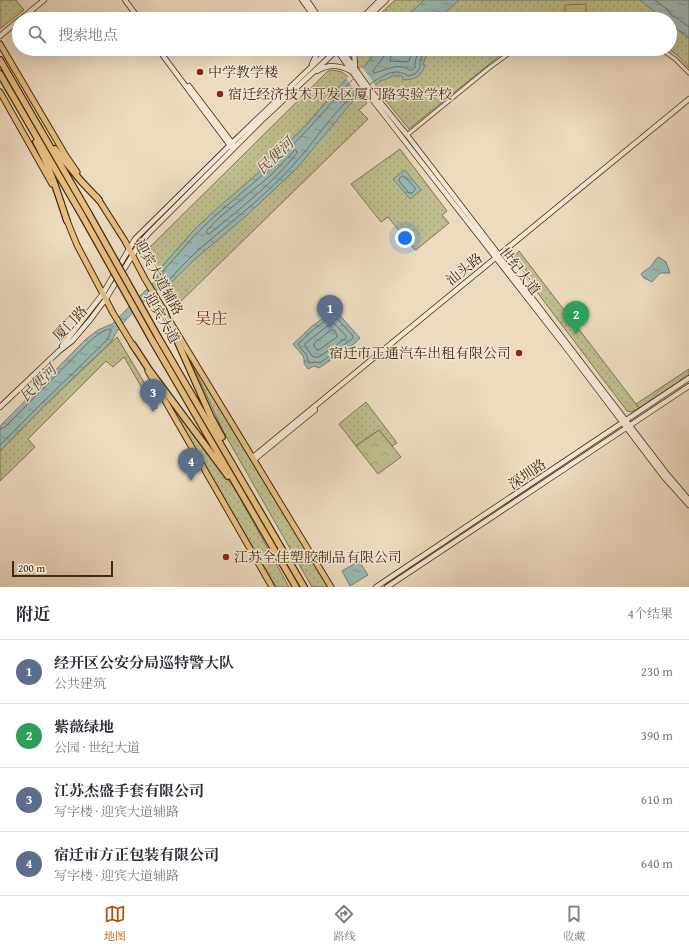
<!DOCTYPE html>
<html lang="zh">
<head>
<meta charset="utf-8">
<style>
  :root { --surface:#fff; --page:#f7f7f7; --text:#2b2b33; --muted:#7c7c81; --line:#e1e1e2; --accent:#b45309 }
  body { margin:0; font-family:"Gentium Book Plus","Noto Serif SC",serif; background:var(--page); color:var(--text) }
  .scale { position:absolute; left:12px; bottom:10px; width:101px; box-sizing:border-box; padding-left:4px; border:2px solid #422b11; border-top:0; font-size:11px; line-height:14px; white-space:nowrap; color:#422b11; -webkit-text-stroke:3px #f3e8d5; paint-order:stroke }
  .you { position:absolute; left:405px; top:238px; width:14px; height:14px; margin:-10px; border:3px solid #fff; border-radius:50%; background:#1a73e8; box-shadow:0 0 0 6px #1a73e833 }
  .badge { display:grid; place-items:center; width:26px; height:26px; border-radius:50%; background:var(--accent); color:#fff; font-size:13px; font-weight:700 }
  .pin { position:absolute; translate:-50% -33px; filter:drop-shadow(0 1px 2px #0008) }
  .pin::after { content:''; position:absolute; top:21px; width:14px; height:12px; background:inherit; clip-path:polygon(0 0,100% 0,50% 100%) }
  .list { margin:0; padding:0; list-style:none }
  h2 { display:flex; justify-content:space-between; align-items:center; height:52px; margin:0; padding:0 16px; font-size:17px }
  h2 small { font-size:13px; font-weight:400; color:var(--muted) }
  .list li { display:grid; grid-template-columns:26px 1fr auto; gap:12px; align-items:center; box-sizing:border-box; height:64px; padding:0 16px; border-top:1px solid var(--line) }
  .list b { display:block; font-size:15px; white-space:nowrap }
  .list p { margin:0; font-size:13px; white-space:nowrap; color:var(--muted) }
  .list em { font-size:13px; font-style:normal; color:var(--muted) }
  .icon { flex:none; width:22px; height:22px; fill:none; stroke:currentColor; stroke-width:2; stroke-linecap:round; stroke-linejoin:round }
  .map { position:relative; flex:none; width:689px; height:587px; overflow:hidden }
  .search { position:absolute; background:var(--surface); box-shadow:0 4px 16px #0002; left:12px; right:12px; top:12px; height:44px; display:flex; align-items:center; gap:10px; box-sizing:border-box; padding:0 14px; border-radius:22px; color:var(--muted); font-size:15px }
  .sheet { height:308px; background:var(--surface) }
  nav { display:flex; justify-content:space-around; align-items:center; box-sizing:border-box; height:56px; border-top:1px solid var(--line); background:var(--surface); font-size:11px; color:var(--muted) }
  nav a { display:grid; justify-items:center; gap:2px }
  nav .on { color:var(--accent) }
  .map>svg:first-child { display:block }
  .grass { fill:url(#grass-dots); stroke:#807450 }
  .forest { fill:url(#forest-crowns); stroke:#807450 }
  .garden { fill:url(#garden-furrows); stroke:#807450 }
  .pitch { fill:#bebe8e; stroke:#807450 }
  .water { fill:url(#water-ripples); stroke:#778175 }
  .pier { fill:#eddbbf }
  .lines { fill:none; stroke-linecap:round; stroke-linejoin:round }
  .shore { stroke:#6e7264; stroke-width:1 }
  .street-casing { stroke:#6d573c; stroke-width:5 }
  .secondary-casing { stroke:#422b11; stroke-width:6 }
  .primary-casing { stroke:#422b11; stroke-width:7 }
  .highway-casing { stroke:#422b11; stroke-width:8 }
  .street { stroke:#f3e8d5; stroke-width:3 }
  .secondary { stroke:#f3e8d5; stroke-width:4.5 }
  .primary { stroke:#e6be80; stroke-width:5 }
  .highway { stroke:#e6be80; stroke-width:5.5 }
  .highway-bridge-casing { stroke:#422b11; stroke-width:8; stroke-linecap:butt }
  .highway-bridge { stroke:#e6be80; stroke-width:5.5 }
  .poi-dot { fill:#8f2418; stroke:#f3e8d5; stroke-width:1.5 }
  .labels { text-anchor:middle; stroke-width:3; stroke-linejoin:round; paint-order:stroke }
  .poi-label { font-size:14px; fill:#422b11; stroke:#f3e8d5; text-anchor:start }
  .street-label { font-size:14px; fill:#422b11; stroke:#f3e8d5 }
  .water-label { font-size:15px; font-style:italic; fill:#584f3a; stroke:#f3e8d5 }
  .quarter-label { font-size:16px; fill:#7a1f14; stroke:#f3e8d5 }
</style>
</head>
<body>
<div class="map">
<svg width="689" height="587" viewBox="0 0 689 587">
  <defs>
    <pattern id="grass-dots" width="8" height="8" patternUnits="userSpaceOnUse"><rect width="8" height="8" fill="#bebe8e"/><path d="M2 2h.1M6 6h.1" fill="none" stroke="#a4a379" stroke-width="1.8" stroke-linecap="round"/></pattern>
    <pattern id="forest-crowns" width="20" height="18" patternUnits="userSpaceOnUse"><rect width="20" height="18" fill="#bebe8e"/><path d="M2 6a3 3 0 1 1 6 0M12 15a3 3 0 1 1 6 0" fill="none" stroke="#a4a379"/></pattern>
    <pattern id="garden-furrows" width="10" height="10" patternUnits="userSpaceOnUse"><rect width="10" height="10" fill="#bebe8e"/><path d="M-1 1l2-2M0 10L10 0M9 11l2-2" fill="none" stroke="#a4a379"/></pattern>
    <pattern id="water-ripples" width="26" height="14" patternUnits="userSpaceOnUse"><rect width="26" height="14" fill="#9abab7"/><path d="M2 4q2-2 4 0t4 0M15 11q2-2 4 0t4 0" fill="none" stroke="#7f9793"/></pattern>
  </defs>
  <rect width="100%" height="100%" fill="#eddbbf"/>
  <filter id="stains"><feTurbulence type="fractalNoise" baseFrequency=".005" numOctaves="4"/><feColorMatrix values="0 0 0 0 .2 0 0 0 0 .09 0 0 0 0 .02 0 0 0 .5 -.17"/></filter>
  <radialGradient id="worn" r=".72"><stop offset=".6" stop-color="#630" stop-opacity="0"/><stop offset="1" stop-color="#630" stop-opacity=".3"/></radialGradient>
  <!-- grass -->
  <path class="grass" d="M0,0H16L24,10L0,29Z
    M395,0H689V68L678,56L669,49H670V19H375Z
    M356,49H508L409,129L356,64Z
    M332,70L342,72L348,77L307,124L263,169L193,231L158,271L149,257L150,250L149,248L328,71Z
    M361,95L367,103L359,110L368,119L177,305L168,292V286L194,260L264,199L297,168L347,106Z
    M400,149L447,211L442,215L449,223L416,250L414,249L388,217L381,222L351,184Z
    M519,251L639,408L632,412L627,411L515,263C513,257 515,255 519,251Z
    M117,337L157,404V408L154,409L124,357L113,367L106,361L28,439L35,447L0,481V451L45,405Z
    M182,342L330,587H312L223,431Z
    M366,402L397,443L392,446L379,430L356,446L339,424Z
    M174,404L235,489L289,587H276L171,406Z"/>
  <!-- forest -->
  <path class="forest" d="M379,430L401,457L378,474L356,446Z"/>
  <!-- garden -->
  <path class="garden" d="M689,369V375L639,408L636,404Z"/>
  <!-- pitch -->
  <path class="pitch" d="M586,4V15L565,16V5Z"/>
  <!-- water -->
  <path class="water" d="M424,0H459L438,19H404Z
    M640,0H689V38L670,24V19H664Z
    M378,49H428L423,65H425C421,78 415,79 403,80L402,76H392L385,80H382L353,101L297,168L246,216L194,260L168,286L164,284C146,300 121,320 111,342L45,405L0,451V426L86,339L98,330L112,324L155,281L158,275V271L193,231L214,211L263,169L307,124L348,77L364,67Z
    M405,170L421,190L410,199L393,179Z
    M659,257L666,262L670,273H660L652,282L644,278L641,274C644,270 649,269 652,265C655,261 655,259 659,257Z
    M335,310L360,338L354,344L319,368L314,366L308,369L304,363V359L303,356L293,344L312,326Z
    M359,561L368,575L350,586L342,571Z"/>
  <!-- pier -->
  <path class="pier" d="M362,67L376,86L360,98L346,78Z"/>
  <g class="lines">
    <!-- shore -->
    <path class="shore" d="M655,0L668,10L671,15L677,18L689,27
      M386,49L385,55L373,71L374,73C383,71 393,65 403,67C409,68 410,73 415,68V62L419,49
      M392,49L390,61L407,62L409,61L413,49
      M353,79L310,127L266,172L217,214L196,234L163,271L162,279L169,280C182,266 195,252 210,240C239,216 269,192 294,164C315,142 336,106 361,90
      M370,84C381,77 395,66 408,76L415,74L420,68V63L424,49
      M296,150L297,153C272,184 240,209 209,234H207L206,231L220,217L270,176L294,151Z
      M403,176L405,177L415,188V190L412,193H409L399,181V179Z
      M334,315L353,336V338L320,363L315,362L309,363L306,354L302,350L298,344L314,329Z
      M333,322L346,336V338L319,357H313L305,346V344Z
      M331,330H334L337,335V337L319,350H317L314,346V344Z
      M0,429L5,427L89,342C95,337 103,329 111,329V331L107,340L42,403L0,445"/>
    <!-- street casing -->
    <g class="street-casing">
      <path id="street" d="M661,49L675,59L689,73
        M407,135L489,68L515,49"/>
    </g>
    <!-- secondary casing -->
    <g class="secondary-casing">
      <path id="secondary" d="M125,0L139,19
        M302,0L316,19
        M307,0L320,19
        M21,19L44,0
        M361,19L380,0
        M366,19L386,0
        M0,36L19,20
        M158,49L231,147
        M336,49L368,94L567,349L663,476L689,505
        M341,49L371,91L407,135L667,474L689,500
        M354,49L355,67
        M312,64L319,49
        M317,71C329,64 339,65 351,71
        M189,86L233,144
        M62,346L102,295L135,239L232,143L330,49
        M0,407L59,351L72,341L90,320L105,300L140,243L150,232L263,119L338,49
        M253,457L689,99
        M255,459L315,410
        M376,587L689,378
        M387,587L689,386"/>
    </g>
    <!-- primary casing -->
    <g class="primary-casing">
      <path id="primary" d="M0,44L66,156L77,172
        M0,92L52,184
        M97,197L125,241L145,279L165,312
        M66,218L77,245L113,313L135,349
        M171,323L331,587
        M148,371L272,587"/>
    </g>
    <!-- highway casing -->
    <g class="highway-casing">
      <path id="highway" d="M0,60L89,214
        M0,74L83,217
        M36,142C50,167 58,194 67,221
        M55,149L81,181L99,200
        M163,309L211,417L222,437
        M158,337L304,587
        M152,340L296,587
        M133,345L150,371L228,476"/>
    </g>
    <!-- street -->
    <use href="#street" class="street"/>
    <!-- secondary -->
    <use href="#secondary" class="secondary"/>
    <!-- primary -->
    <use href="#primary" class="primary"/>
    <!-- highway -->
    <use href="#highway" class="highway"/>
    <!-- highway-bridge casing -->
    <g class="highway-bridge-casing">
      <path id="highway-bridge" d="M89,214L158,337
        M83,217L152,340"/>
    </g>
    <!-- highway-bridge -->
    <use href="#highway-bridge" class="highway-bridge"/>
  </g>
  <!-- markers -->
  <g class="poi-dot">
    <circle cx="200" cy="72" r="4"/>
    <circle cx="220" cy="94" r="4"/>
    <circle cx="519" cy="353" r="4"/>
    <circle cx="226" cy="557" r="4"/>
  </g>
  <g class="labels">
    <!-- poi labels -->
    <g class="poi-label">
      <text x="208" y="77">中学教学楼</text>
      <text x="228" y="99">宿迁经济技术开发区厦门路实验学校</text>
      <text x="511" y="358" text-anchor="end">宿迁市正通汽车出租有限公司</text>
      <text x="234" y="562">江苏全佳塑胶制品有限公司</text>
    </g>
    <!-- street labels -->
    <g class="street-label">
      <text transform="translate(464 269) rotate(-39)" y="5">汕头路</text>
      <text transform="translate(520 271) rotate(52)" y="5">世纪大道</text>
      <text transform="translate(159 277) rotate(61)" y="5">迎宾大道辅路</text>
      <text transform="translate(162 318) rotate(60)" y="5">迎宾大道</text>
      <text transform="translate(70 323) rotate(-46)" y="5">厦门路</text>
      <text transform="translate(527 474) rotate(-34)" y="5">深圳路</text>
    </g>
    <!-- water labels -->
    <g class="water-label">
      <text transform="translate(275 156) rotate(-44)" y="5">民便河</text>
      <text transform="translate(38 383) rotate(-45)" y="5">民便河</text>
    </g>
    <!-- quarter labels -->
    <g class="quarter-label">
      <text x="211" y="324">吴庄</text>
    </g>
  </g>
  <rect width="100%" height="100%" filter="url(#stains)"/>
  <rect width="100%" height="100%" fill="url(#worn)"/>
</svg>
<div class="scale">200 m</div>
<div class="you"></div>
<div class="pin badge" style="left:330px;top:328px;background:#5c6f8a">1</div>
<div class="pin badge" style="left:576px;top:334px;background:#2e9e5b">2</div>
<div class="pin badge" style="left:153px;top:412px;background:#5c6f8a">3</div>
<div class="pin badge" style="left:191px;top:481px;background:#5c6f8a">4</div>
<div class="search"><svg class="icon" aria-label="search" viewBox="0 0 24 24"><circle cx="10" cy="10" r="6"/><path d="M15 15l6 6"/></svg>搜索地点</div>
</div>
<section class="sheet">
<h2>附近<small>4个结果</small></h2>
<ul class="list">
<li><span class="badge" style="background:#5c6f8a">1</span><div><b>经开区公安分局巡特警大队</b><p>公共建筑</p></div><em>230 m</em></li>
<li><span class="badge" style="background:#2e9e5b">2</span><div><b>紫薇绿地</b><p>公园 · 世纪大道</p></div><em>390 m</em></li>
<li><span class="badge" style="background:#5c6f8a">3</span><div><b>江苏杰盛手套有限公司</b><p>写字楼 · 迎宾大道辅路</p></div><em>610 m</em></li>
<li><span class="badge" style="background:#5c6f8a">4</span><div><b>宿迁市方正包装有限公司</b><p>写字楼 · 迎宾大道辅路</p></div><em>640 m</em></li>
</ul>
</section>
<nav>
<a class="on"><svg class="icon" aria-label="map" viewBox="0 0 24 24"><path d="M3 6l6-2 6 2 6-2v14l-6 2-6-2-6 2zM9 4v14M15 6v14"/></svg>地图</a>
<a><svg class="icon" aria-label="directions" viewBox="0 0 24 24"><path d="M12 3l9 9-9 9-9-9zM9 14v-3h6M13 9l2 2-2 2"/></svg>路线</a>
<a><svg class="icon" aria-label="saved" viewBox="0 0 24 24"><path d="M7 4h10v16l-5-4-5 4z"/></svg>收藏</a>
</nav>
</body>
</html>
